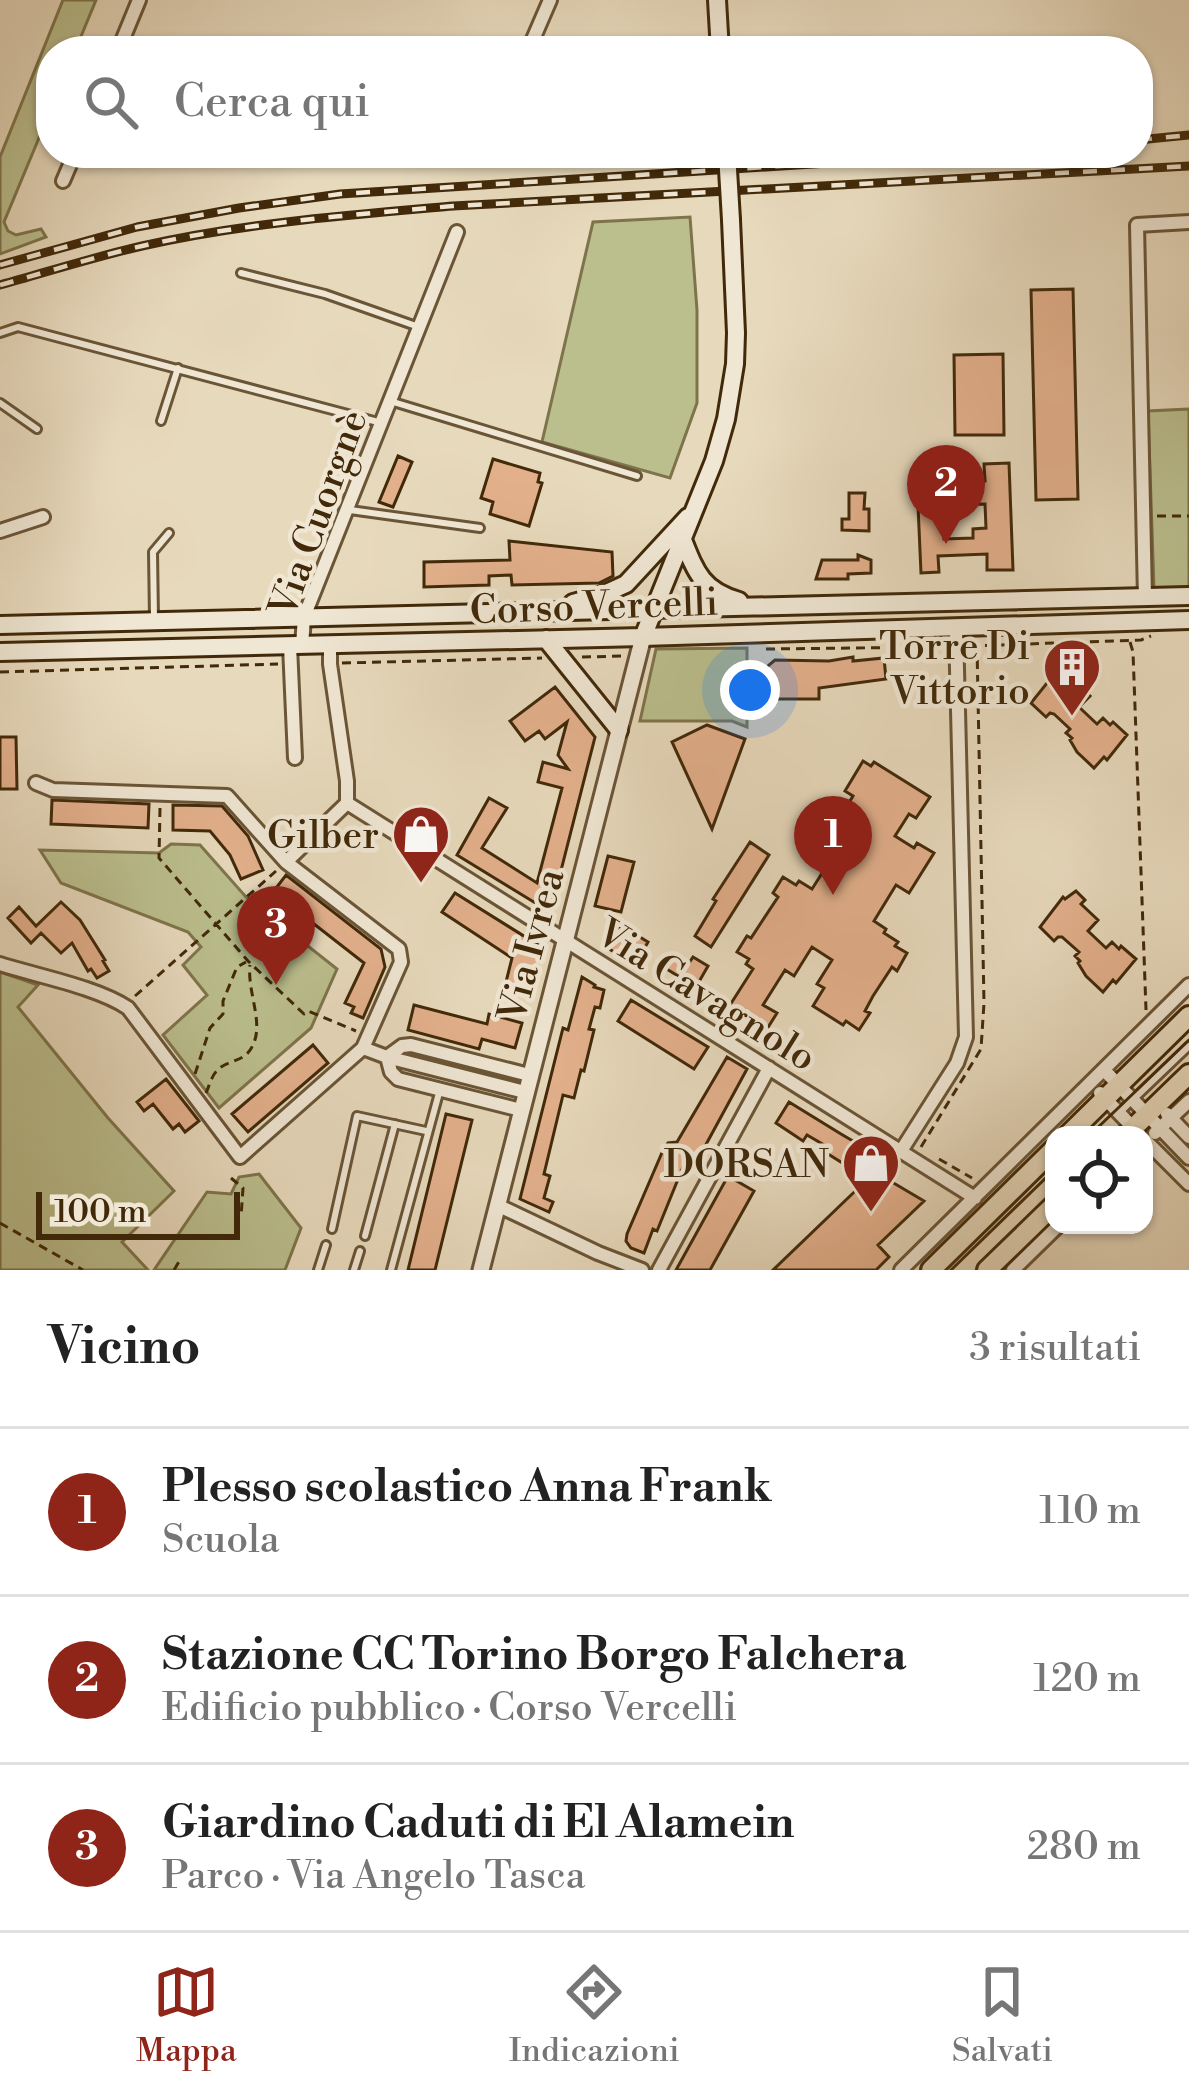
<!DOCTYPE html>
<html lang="it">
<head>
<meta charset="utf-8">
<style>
  :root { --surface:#fff; --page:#f6f6f6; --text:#222; --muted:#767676; --line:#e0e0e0; --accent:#8f2418 }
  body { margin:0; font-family:"Libre Bodoni",serif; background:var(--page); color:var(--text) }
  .controls { position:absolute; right:36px; bottom:36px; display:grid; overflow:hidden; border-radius:24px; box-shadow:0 3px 9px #0004 }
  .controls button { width:108px; height:108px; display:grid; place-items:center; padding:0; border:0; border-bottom:3px solid var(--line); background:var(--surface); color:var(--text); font:60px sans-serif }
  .scale { position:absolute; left:36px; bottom:30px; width:204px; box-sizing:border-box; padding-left:12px; border:6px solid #412909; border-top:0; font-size:33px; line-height:42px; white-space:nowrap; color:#412909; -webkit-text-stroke:9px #efe6d3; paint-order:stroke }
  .you { position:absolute; left:750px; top:690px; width:42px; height:42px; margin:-30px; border:9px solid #fff; border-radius:50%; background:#1a73e8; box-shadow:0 0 0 18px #1a73e833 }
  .badge { display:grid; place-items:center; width:78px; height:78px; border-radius:50%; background:var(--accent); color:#fff; font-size:39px; font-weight:700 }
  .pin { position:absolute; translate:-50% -99px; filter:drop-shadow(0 3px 6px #0008) }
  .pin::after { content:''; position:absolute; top:63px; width:42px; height:36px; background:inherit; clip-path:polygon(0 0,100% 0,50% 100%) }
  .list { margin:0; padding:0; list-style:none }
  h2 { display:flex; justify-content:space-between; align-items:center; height:156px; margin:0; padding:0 48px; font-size:51px }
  h2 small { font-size:39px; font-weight:400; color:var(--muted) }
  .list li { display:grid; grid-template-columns:78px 1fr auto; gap:36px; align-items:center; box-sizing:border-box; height:168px; padding:0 48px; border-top:3px solid var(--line) }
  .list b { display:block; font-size:45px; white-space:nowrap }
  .list p { margin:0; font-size:39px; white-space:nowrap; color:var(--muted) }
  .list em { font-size:39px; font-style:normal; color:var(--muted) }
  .icon { flex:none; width:66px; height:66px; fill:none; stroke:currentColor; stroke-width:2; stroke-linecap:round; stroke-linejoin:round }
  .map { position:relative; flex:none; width:1189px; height:1270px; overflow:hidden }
  .search { position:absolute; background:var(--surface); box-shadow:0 3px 9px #0004; left:36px; right:36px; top:36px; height:132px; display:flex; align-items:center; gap:30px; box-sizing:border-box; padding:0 42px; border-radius:48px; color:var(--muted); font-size:45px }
  .sheet { height:660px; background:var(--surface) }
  nav { display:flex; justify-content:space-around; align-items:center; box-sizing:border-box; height:168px; border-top:3px solid var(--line); background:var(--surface); font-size:33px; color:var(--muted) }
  nav a { display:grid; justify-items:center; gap:6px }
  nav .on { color:var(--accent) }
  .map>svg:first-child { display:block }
  .green { fill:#bbbe8d; stroke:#7e744b; stroke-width:3 }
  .building { fill:#e3b08c; stroke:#412909; stroke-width:3; fill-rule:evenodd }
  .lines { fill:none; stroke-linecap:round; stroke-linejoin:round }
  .service-casing { stroke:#6a5536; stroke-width:12 }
  .minor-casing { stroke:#6a5536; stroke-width:18 }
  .tertiary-casing { stroke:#6a5536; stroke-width:21 }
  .secondary-casing { stroke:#412909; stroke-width:22 }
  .primary-casing { stroke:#412909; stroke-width:24 }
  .path { stroke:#412909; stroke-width:3; stroke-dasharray:9 6; stroke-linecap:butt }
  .service { stroke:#efe6d3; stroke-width:6 }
  .minor { stroke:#efe6d3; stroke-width:12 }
  .tertiary { stroke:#efe6d3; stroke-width:15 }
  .secondary { stroke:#efe6d3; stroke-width:16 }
  .primary { stroke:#e7d9bc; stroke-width:18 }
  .tram { stroke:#412909; stroke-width:3 }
  .rail-casing { stroke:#412909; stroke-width:9 }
  .rail { stroke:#efe6d3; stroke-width:4.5; stroke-dasharray:14; stroke-linecap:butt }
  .secondary-bridge-casing { stroke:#412909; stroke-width:22; stroke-linecap:butt }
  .secondary-bridge { stroke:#efe6d3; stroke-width:16 }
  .labels { text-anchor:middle; stroke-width:9; stroke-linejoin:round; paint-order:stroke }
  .street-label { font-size:39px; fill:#412909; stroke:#efe6d3 }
  .poi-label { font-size:39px; fill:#412909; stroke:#efe6d3; text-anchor:end }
</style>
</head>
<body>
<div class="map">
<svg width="1189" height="1270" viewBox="0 0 1189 1270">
  <rect width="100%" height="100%" fill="#e7d9bc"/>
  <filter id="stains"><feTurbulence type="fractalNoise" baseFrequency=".00167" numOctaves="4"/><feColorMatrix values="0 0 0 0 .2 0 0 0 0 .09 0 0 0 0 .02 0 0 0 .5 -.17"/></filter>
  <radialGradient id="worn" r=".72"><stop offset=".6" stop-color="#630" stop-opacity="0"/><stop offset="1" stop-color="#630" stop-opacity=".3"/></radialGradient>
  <!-- green -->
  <path class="green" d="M63,0H96L75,51H51V109L4,222L8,231L16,235L41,229L46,237L0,254V157Z
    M690,217L697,310V403L670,478L542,442L593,222Z
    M1189,409V587L1154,588L1148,411Z
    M747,648V727L732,721H640L656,649Z
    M171,844L200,845L246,897L337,969L311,1028L219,1108L163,1035L207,995L183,965L201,947L188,932L61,883L40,850L159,853Z
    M0,972L38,985L18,1007L108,1118L174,1191L122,1242L148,1270H0Z
    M259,1174L301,1228L285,1270H154L207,1192L231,1194L239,1177Z"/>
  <!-- building -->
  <path class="building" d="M1073,289L1078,499L1036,500L1031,290Z
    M1003,354L1004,435H955L954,355Z
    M398,456L412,462L393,507L379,502Z
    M493,459L540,473L538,482L542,483L529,526L490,514L493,502L481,498Z
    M1009,463L1013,570H987V554L938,556L939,572L921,573L917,483L985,481L984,464ZM985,504L986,528L973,529V538L944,539L942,505Z
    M849,493H865L864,509H869V531L842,530V519H849Z
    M509,541L612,552L613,576L599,583L512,585L511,575L489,576V585L424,587V562L510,560Z
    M858,555L871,560V573L848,574V579H816L822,560H858Z
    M853,657V661L884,658L886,679L819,688V699H757L745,685L775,660L829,661Z
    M1067,667L1077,676L1073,680L1090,696L1079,707L1097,724L1103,718L1110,725L1113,722L1127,735L1107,760L1104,757L1094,768L1077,752L1070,740L1072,738L1066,733L1070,729L1054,714L1050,713L1046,717L1031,703L1055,673L1056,675Z
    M555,687L595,737L554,898L542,895L537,904L457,855L489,798L507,808L482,848L537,883L562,788L538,782L543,762L568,769L558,755L567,722L545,739L539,731L525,741L510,721Z
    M707,725L745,739L712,829L672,742Z
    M0,737H16L17,789H0Z
    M863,761L871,766L874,762L930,797L916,818L909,814L895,836L914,848L917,843L934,853L909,893L896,885L874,921L886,929L884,933L898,942L895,946L907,953L897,971L892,967L873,996L865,1011L870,1013L859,1030L846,1021L843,1025L813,1006L824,988L817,984L832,960L812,947L794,976L785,970L763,1005L777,1013L767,1029L730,1005L753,969L746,964L749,959L737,952L747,936L751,938L778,897L773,893L783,877L796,885L799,881L812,889L833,856L820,848L824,843L811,835L822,818L826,820L833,808L842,814L853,796L845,791Z
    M52,800L149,804L148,828L51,824Z
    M173,805L222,806L248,836L263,870L241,879L230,855L210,831L173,830Z
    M750,842L769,855L711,947L695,936L716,901L713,899Z
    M608,856L634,862L621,912L595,906Z
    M286,875L381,949L385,967L363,1018L351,1013L354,1007L345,1003L364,963L273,892Z
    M1076,891L1085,900L1081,904L1098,920L1088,931L1106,948L1112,942L1119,949L1121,946L1136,959L1116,983L1113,980L1103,992L1086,976L1078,963L1080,961L1075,956L1079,952L1062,937H1058L1054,941L1040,927L1063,897L1065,899Z
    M455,893L543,948L530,992L505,986L512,958L442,912Z
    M61,902L80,920L105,960L103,961L109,971L97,978L91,969L88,971L72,943L61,953L41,933L31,943L8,918L19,907L36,926Z
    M620,925L648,942L635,965L606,947Z
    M673,954L689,963L693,957L708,966L696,987L665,968Z
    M582,977L595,985L594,987L604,990L600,1008L595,1007L589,1029L594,1030L584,1071L581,1070L574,1098L563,1095L544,1174L550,1176L544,1198L553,1202L549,1212L520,1199L563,1028L568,1030Z
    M631,1000L708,1047L694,1069L618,1021Z
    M414,1005L487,1024L489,1014L522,1023L515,1048L482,1039L479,1049L408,1030Z
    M313,1045L328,1063L248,1132L232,1114Z
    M727,1057L747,1069L697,1161L683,1167L657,1231L653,1229L644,1253L631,1248L626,1241L627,1234L664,1148L668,1143L677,1142Z
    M166,1079L199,1121L185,1132L179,1124L173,1129L153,1104L144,1111L137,1102Z
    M789,1102L841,1134L875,1154L857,1172L828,1154L831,1149L807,1135L803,1141L776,1123Z
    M446,1114L472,1120L435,1270H408Z
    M875,1172L924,1201L878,1245L889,1257L876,1270H773Z
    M728,1176L754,1191L710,1270H676Z"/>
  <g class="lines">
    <!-- service casing -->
    <g class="service-casing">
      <path id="service" d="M241,273L325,294L416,326
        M0,333L18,327L378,422
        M390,401L637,476
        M0,403L37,429
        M161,421L178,368
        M350,510L480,528
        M154,618L153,552L169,533
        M1119,1113L1189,1046
        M332,1229L357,1116L426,1131
        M365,1236L395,1124
        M318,1270L326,1245
        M354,1270L360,1251
        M391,1270L439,1093"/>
    </g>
    <!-- minor casing -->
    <g class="minor-casing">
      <path id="minor" d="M118,51L139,0
        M528,51L550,0
        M63,181L75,153
        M0,531L43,517
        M1145,598L1137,225L1189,222
        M330,645V664L347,781V803L975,1198
        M290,646L295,758
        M302,646L304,617L457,232
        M286,862L347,803
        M0,964C37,976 97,987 128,1008L240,1157L363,1048L401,962L399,949L286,862L227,796L53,790L36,783
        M363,1048L387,1057L525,1092
        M1104,1070L1189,1158
        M1100,1093L1140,1135
        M521,1110L398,1079L391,1072L387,1057L402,1046L411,1045L529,1075
        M1167,1114L1189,1137
        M1155,1133L1189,1101
        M1144,1139L1189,1184
        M901,1151L957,1063L966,1037L956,628
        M497,1205L598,1253L642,1270
        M659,1270L769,1068
        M901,1270L1189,985
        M1013,1270L1059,1225"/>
    </g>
    <!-- tertiary casing -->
    <g class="tertiary-casing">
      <path id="tertiary" d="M481,1270L643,637"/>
    </g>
    <!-- secondary casing -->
    <g class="secondary-casing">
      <path id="secondary" d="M717,0L720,51
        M683,540C696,573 703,591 739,601
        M573,603L602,595L626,584L688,517
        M0,625L1189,596
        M643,637L714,461L726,419L735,364L736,333L731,220
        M546,639L619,730
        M0,652L643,637L1189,620"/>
    </g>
    <!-- primary casing -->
    <g class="primary-casing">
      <path id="primary" d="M1068,1135L1189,1016
        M1126,1135L1189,1074
        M931,1270L1054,1149
        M987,1270L1054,1205"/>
    </g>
    <!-- path -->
    <path class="path" d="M1157,516H1189
      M1130,642L1133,652L1146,1010
      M970,646L1141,640L1151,636
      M766,649L942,647
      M582,657L626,656
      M342,663L542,658
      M0,672L278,664
      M160,808L159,858L248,961L304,1014L308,1011L356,1031
      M135,996L276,871
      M195,1074L210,1028L223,1014V1001L237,967L246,962
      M206,1093C210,1084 212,1073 221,1067C233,1059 246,1061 253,1045C264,1022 247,992 250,965
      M921,1147L981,1049L984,1003L977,646
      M939,1159L972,1178
      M231,1178L243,1188L241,1217
      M0,1223L83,1270
      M174,1270L180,1260"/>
    <!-- service -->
    <use href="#service" class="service"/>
    <!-- minor -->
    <use href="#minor" class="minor"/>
    <!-- tertiary -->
    <use href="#tertiary" class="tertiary"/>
    <!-- secondary -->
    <use href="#secondary" class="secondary"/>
    <!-- primary -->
    <use href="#primary" class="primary"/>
    <!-- tram -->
    <path class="tram" d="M1090,1135L1189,1040
      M951,1270L1054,1170"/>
    <!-- rail casing -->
    <g class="rail-casing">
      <path id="rail" d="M1138,140L1189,135
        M0,265L137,227L239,208L340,194L986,153
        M0,285C47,272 94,257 142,246C244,223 349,215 453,206L1189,166"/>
    </g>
    <!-- rail -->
    <use href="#rail" class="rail"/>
    <!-- secondary-bridge casing -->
    <g class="secondary-bridge-casing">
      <path id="secondary-bridge" d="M727,153L731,220"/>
    </g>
    <!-- secondary-bridge -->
    <use href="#secondary-bridge" class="secondary-bridge"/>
  </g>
  <!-- icons -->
  <defs>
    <g id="building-pin" transform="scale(3)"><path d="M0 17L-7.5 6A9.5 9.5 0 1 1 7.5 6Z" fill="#8f2418" stroke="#efe6d3"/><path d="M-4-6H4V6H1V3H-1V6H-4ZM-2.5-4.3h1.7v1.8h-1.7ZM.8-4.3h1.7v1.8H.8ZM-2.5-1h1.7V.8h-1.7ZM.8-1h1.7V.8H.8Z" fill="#fff"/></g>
    <g id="shop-pin" transform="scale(3)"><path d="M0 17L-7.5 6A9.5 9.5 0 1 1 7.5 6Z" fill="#8f2418" stroke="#efe6d3"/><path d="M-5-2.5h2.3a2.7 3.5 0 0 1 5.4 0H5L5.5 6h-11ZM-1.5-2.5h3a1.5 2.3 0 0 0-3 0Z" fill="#fff"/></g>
  </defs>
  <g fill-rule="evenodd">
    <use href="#building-pin" x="1072" y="667"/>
    <use href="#shop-pin" x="421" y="834"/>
    <use href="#shop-pin" x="871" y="1163"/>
  </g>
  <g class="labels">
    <!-- street labels -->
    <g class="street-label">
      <text transform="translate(317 513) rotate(-70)" y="14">Via Cuorgnè</text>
      <text transform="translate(594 605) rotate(-2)" y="14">Corso Vercelli</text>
      <text transform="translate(530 945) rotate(-75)" y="14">Via Ivrea</text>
      <text transform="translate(707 994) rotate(32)" y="14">Via Cavagnolo</text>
    </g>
    <!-- poi labels -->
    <g class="poi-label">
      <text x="1030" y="659">Torre Di<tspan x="1030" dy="45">Vittorio</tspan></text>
      <text x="379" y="848">Gilber</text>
      <text x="829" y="1177">DORSAN</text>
    </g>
  </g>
  <rect width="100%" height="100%" filter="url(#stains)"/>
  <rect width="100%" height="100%" fill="url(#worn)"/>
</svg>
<div class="controls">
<button><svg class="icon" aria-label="locate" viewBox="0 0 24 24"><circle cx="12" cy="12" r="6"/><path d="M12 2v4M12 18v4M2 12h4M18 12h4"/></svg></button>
</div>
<div class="scale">100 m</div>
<div class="you"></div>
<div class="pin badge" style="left:833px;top:895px">1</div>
<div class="pin badge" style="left:946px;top:544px">2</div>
<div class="pin badge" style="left:276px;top:985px">3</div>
<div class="search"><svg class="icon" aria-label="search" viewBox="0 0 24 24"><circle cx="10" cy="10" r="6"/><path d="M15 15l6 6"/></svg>Cerca qui</div>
</div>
<section class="sheet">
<h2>Vicino<small>3 risultati</small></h2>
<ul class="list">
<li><span class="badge">1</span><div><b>Plesso scolastico Anna Frank</b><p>Scuola</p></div><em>110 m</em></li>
<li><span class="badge">2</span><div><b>Stazione CC Torino Borgo Falchera</b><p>Edificio pubblico · Corso Vercelli</p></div><em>120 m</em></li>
<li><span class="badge">3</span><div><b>Giardino Caduti di El Alamein</b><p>Parco · Via Angelo Tasca</p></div><em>280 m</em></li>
</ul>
</section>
<nav>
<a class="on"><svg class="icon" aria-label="map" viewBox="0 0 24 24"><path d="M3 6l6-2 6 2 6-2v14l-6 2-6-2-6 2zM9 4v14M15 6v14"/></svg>Mappa</a>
<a><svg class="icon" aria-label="directions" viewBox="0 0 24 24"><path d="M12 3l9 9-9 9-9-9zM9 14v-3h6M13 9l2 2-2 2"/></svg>Indicazioni</a>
<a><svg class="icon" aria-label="saved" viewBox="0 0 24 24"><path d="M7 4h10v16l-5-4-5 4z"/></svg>Salvati</a>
</nav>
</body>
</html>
